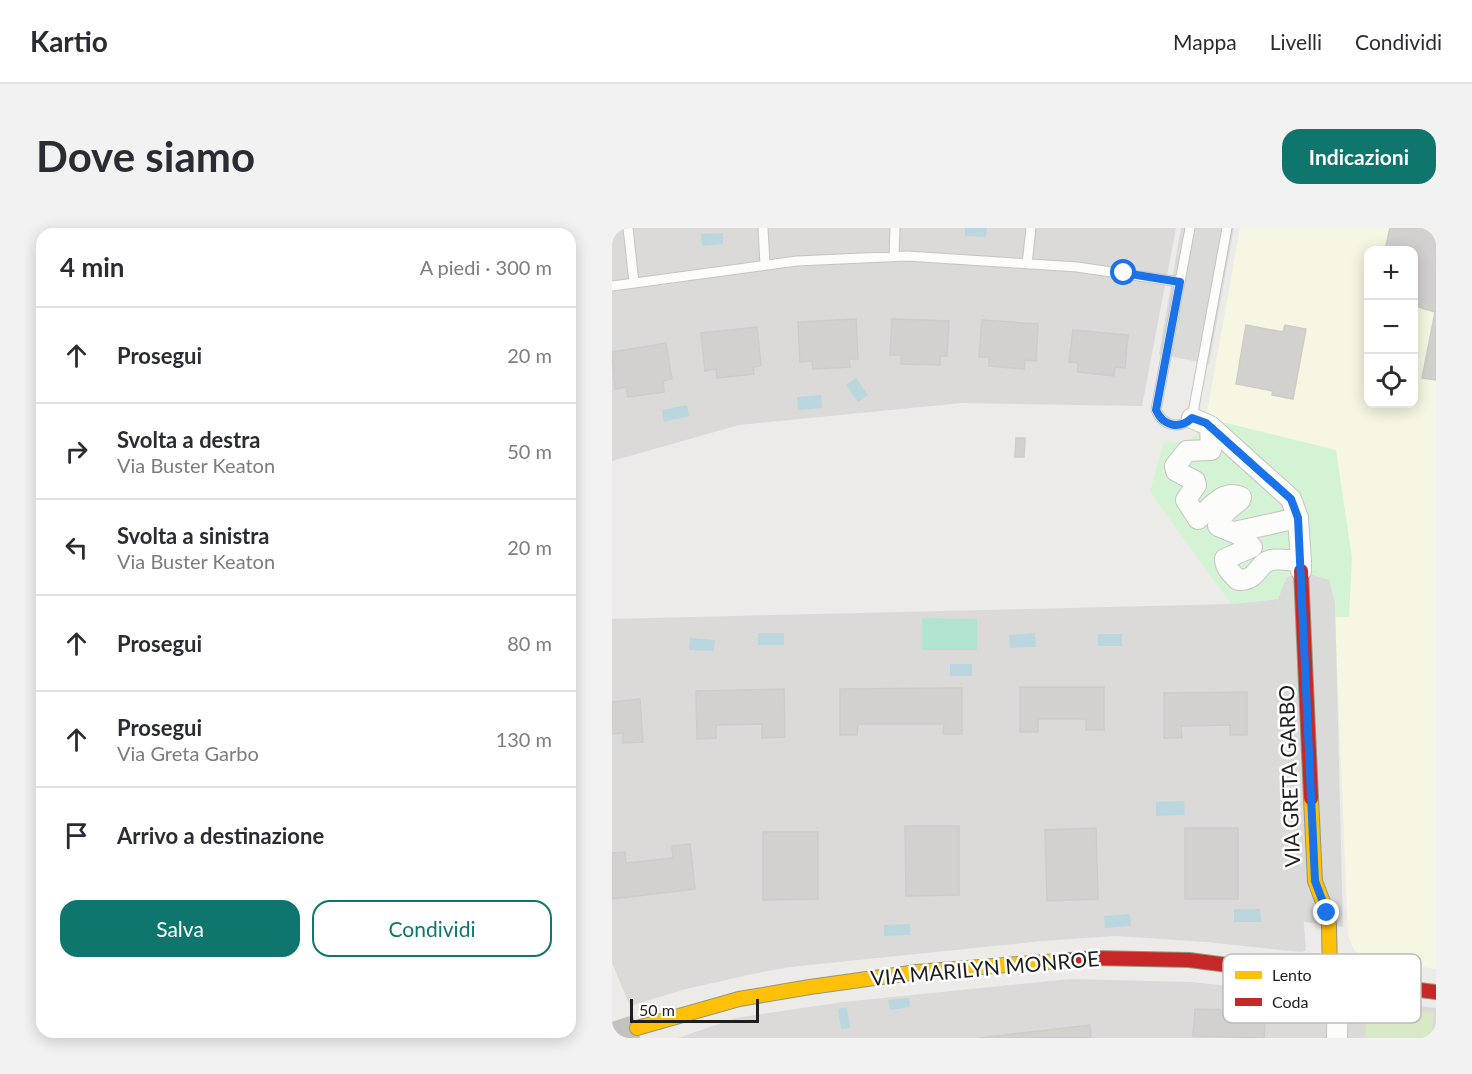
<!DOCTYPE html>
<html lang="it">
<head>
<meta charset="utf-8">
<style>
  :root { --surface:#fff; --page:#f2f2f3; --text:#2b2b33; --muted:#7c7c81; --line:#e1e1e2; --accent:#0f766e }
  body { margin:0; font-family:Lato,sans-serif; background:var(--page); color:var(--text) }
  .controls { position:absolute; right:18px; top:18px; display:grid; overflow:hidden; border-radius:12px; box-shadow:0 3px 15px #0003 }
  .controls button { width:54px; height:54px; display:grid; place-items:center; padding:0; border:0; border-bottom:2px solid var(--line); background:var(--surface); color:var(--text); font:30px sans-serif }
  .scale { position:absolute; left:18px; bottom:15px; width:129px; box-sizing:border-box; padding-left:6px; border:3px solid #1e1e1e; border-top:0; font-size:16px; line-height:21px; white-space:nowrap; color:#1e1e1e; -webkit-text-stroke:4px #fff; paint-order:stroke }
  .stop { position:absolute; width:18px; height:18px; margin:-14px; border:4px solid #1a73e8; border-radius:50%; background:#fff }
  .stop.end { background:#1a73e8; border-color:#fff; box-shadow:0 2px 6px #0008 }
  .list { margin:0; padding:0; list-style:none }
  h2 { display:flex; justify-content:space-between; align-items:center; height:78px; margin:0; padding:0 24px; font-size:26px }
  h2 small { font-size:20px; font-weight:400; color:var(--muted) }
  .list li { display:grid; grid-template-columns:39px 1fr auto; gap:18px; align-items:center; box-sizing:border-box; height:96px; padding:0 24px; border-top:2px solid var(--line) }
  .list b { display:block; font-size:22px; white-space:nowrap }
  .list p { margin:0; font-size:20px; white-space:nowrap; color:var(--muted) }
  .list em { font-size:20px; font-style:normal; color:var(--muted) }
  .actions { display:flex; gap:12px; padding:18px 24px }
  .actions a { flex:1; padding:14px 0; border:2px solid var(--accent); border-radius:18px; text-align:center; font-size:21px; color:var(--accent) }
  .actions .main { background:var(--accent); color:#fff }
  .icon { flex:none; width:33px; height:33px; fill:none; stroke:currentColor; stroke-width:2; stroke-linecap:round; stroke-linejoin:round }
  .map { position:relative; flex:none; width:824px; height:810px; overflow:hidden; border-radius:18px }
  header { display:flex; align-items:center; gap:36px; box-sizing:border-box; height:84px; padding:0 30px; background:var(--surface); border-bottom:2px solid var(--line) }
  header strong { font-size:28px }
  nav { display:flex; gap:33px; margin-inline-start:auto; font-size:21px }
  .intro { display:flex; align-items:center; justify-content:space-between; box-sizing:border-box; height:144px; padding:0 36px }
  h1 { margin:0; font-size:42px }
  .button { padding:15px 27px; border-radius:18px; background:var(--accent); color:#fff; font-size:21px; font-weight:700 }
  main { display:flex; gap:36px; padding:0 36px }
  aside { flex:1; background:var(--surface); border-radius:18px; box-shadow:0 3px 15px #0003 }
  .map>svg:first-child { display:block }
  .residential { fill:#dbdad8 }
  .education { fill:#f6f6e2; fill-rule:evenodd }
  .religious { fill:#dadad8 }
  .grass { fill:#d8eac5 }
  .park { fill:#d4f3d5 }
  .pitch { fill:#b1e4d0 }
  .water { fill:#bad7e0 }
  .building { fill:#d3d1ce; stroke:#cfccc8; stroke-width:1.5 }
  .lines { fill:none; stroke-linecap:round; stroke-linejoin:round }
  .secondary-tunnel { stroke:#c3c2bf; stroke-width:27; stroke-dasharray:27 14; stroke-linecap:butt }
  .lane-casing { stroke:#c5c4c3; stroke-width:11 }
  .street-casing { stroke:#c5c4c3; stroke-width:22 }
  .slow-casing { stroke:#93967e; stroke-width:16 }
  .jam-casing { stroke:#93967e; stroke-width:16 }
  .lane { stroke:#fcfcfb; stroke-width:9 }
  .street { stroke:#fcfcfb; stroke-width:20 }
  .slow { stroke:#ffc107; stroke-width:14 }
  .jam { stroke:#c62828; stroke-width:14 }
  .route { stroke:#1a73e8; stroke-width:8 }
  .labels { text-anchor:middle; stroke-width:5; stroke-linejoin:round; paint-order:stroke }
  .street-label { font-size:21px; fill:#1e1e1e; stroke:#fff }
  .key { fill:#fff; stroke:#bcbcbc; stroke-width:1.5 }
  .key-label { font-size:16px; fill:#1e1e1e }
</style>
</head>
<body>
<header>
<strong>Kartio</strong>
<nav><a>Mappa</a><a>Livelli</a><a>Condividi</a></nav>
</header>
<div class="intro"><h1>Dove siamo</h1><a class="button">Indicazioni</a></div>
<main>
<aside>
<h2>4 min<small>A piedi · 300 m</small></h2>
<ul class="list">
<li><svg class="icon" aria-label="ahead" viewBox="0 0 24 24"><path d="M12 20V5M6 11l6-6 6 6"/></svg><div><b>Prosegui</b></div><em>20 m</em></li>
<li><svg class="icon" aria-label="right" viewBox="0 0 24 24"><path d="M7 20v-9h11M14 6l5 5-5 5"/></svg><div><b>Svolta a destra</b><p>Via Buster Keaton</p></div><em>50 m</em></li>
<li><svg class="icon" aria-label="left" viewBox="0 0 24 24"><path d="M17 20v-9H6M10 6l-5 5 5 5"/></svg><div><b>Svolta a sinistra</b><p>Via Buster Keaton</p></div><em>20 m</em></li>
<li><svg class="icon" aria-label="ahead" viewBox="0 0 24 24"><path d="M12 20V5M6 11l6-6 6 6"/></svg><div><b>Prosegui</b></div><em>80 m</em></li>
<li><svg class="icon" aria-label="ahead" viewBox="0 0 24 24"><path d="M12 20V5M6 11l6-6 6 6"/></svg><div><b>Prosegui</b><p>Via Greta Garbo</p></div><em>130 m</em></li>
<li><svg class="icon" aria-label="arrive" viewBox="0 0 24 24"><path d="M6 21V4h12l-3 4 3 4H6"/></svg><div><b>Arrivo a destinazione</b></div></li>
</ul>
<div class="actions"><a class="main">Salva</a><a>Condividi</a></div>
</aside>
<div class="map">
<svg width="824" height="810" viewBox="0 0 824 810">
  <rect width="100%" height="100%" fill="#ecebe7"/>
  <!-- residential -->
  <path class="residential" d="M0,0H564L530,178L349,175L127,197L0,233Z
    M666,371L694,723L688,724L595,714L503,708L430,713L178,739L145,745L74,761L18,778L0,735V391L619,376Z
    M457,751L579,754L824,780V810H66L124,790L231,774Z"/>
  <!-- education -->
  <path class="education" d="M628,0H824V741L757,732L742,722L736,708L723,389H737L594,190ZM756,22H802V176H756Z"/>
  <!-- religious -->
  <path class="religious" d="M569,0H622L597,136L547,126Z
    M689,343L718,352L723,374L731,699L679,692L666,371L674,350Z
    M702,767L747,774L744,810H705Z"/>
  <!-- grass -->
  <path class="grass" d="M756,778L821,785L820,810H753Z"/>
  <!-- park -->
  <path class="park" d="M594,190L724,222L740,330L737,389H723V374L717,352L689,343L674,350L666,371L619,376L538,264L552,213C575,216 585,212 594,190Z"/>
  <!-- pitch -->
  <path class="pitch" d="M310,390L365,391V422H310Z"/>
  <!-- water -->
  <path class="water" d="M353,0H375L374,9L353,8Z
    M111,5V16L90,18L89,6Z
    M244,150L256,167L246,174L234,157Z
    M209,167L210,180L186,182L185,169Z
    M75,177L77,188L52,194L50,182Z
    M146,405H172V417H146Z
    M423,405L424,419L398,420L397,407Z
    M486,406H510V418H486Z
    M78,410L103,412L102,423L77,422Z
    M338,436H360V448H338Z
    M572,573L573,587L544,588V574Z
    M622,681H648L649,694H622Z
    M518,686L519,698L493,700L492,688Z
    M298,696V707L272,708V697Z
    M297,770L298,779L278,782L276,772Z
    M235,779L238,800L229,801L226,781Z"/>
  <!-- building -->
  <path class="building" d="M778,0H824V152L810,150L823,84L807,79L802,74V22H773Z
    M244,91L246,131H237L238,139L201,141L200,133L188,134L186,94Z
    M280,91L337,93L335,128H328V137L289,136V127H278Z
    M370,92L426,96L424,133L413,132L412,141L377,138V129H367Z
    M634,97L671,104L673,97L694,101L681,171L660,167L661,163L624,156Z
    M145,99L149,138L141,139L142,146L105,150L104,141L93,143L89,105Z
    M461,102L516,107L513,140L503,139L502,148L466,144V135L457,134Z
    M54,115L60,151L51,153L52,164L16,169L14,159L3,161L0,124Z
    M404,210H413L412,229H403Z
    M408,459H492V502H474V491H426V504H408Z
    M350,460V506H331L332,496H246L245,507H228V461Z
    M172,461L173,509L150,510V496L104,497V510L85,511L84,463Z
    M635,464V507H618V497L569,498L570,510H552V465Z
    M28,471L31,514L11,515V505L0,506V474Z
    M293,598H347V667L294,668Z
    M484,600L486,671L435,673L433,602Z
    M573,600H626V671H573Z
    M151,604H206V671L151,672Z
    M78,616L83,661L0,671V625L13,624L14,635L61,630L60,618Z
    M583,781L654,783L652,810L581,808Z
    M478,797L479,810H367Z"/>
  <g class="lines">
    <!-- secondary-tunnel -->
    <path class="secondary-tunnel" d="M0,808L25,800"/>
    <!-- lane casing -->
    <g class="lane-casing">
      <path id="lane" d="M16,0L22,55
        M151,0L153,37
        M578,0L544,182C551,198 567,202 580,190L615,0
        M282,28L283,0
        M415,36L419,0
        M0,58L185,33L295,28L465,39L568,54"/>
    </g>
    <!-- street casing -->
    <g class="street-casing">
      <path id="street" d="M580,190L598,198L599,222L575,223L563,238L564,243L583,253L584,257L574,272L586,291C598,280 611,261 629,269L628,272C619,280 608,286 606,298L628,307L640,319L613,331C613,340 620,346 626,352C646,353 644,336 659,332C668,330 680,333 689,333V343
        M598,198L679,271L686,290L689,333
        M622,304L686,290
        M725,810L726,750"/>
    </g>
    <!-- slow casing -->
    <g class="slow-casing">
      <path id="slow" d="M699,570L703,653L715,685L717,697L718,749
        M25,800L127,771L198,759L305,744L459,732"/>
    </g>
    <!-- jam casing -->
    <g class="jam-casing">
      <path id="jam" d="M689,343L699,570
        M459,732L482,730L577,732L824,764"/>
    </g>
    <!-- lane -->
    <use href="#lane" class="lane"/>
    <!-- street -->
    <use href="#street" class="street"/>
    <!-- slow -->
    <use href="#slow" class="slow"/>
    <!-- jam -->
    <use href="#jam" class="jam"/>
  </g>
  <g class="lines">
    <!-- route -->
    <path class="route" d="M512,45L568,54L544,182C551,198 567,202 580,190L594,195L679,271L686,290L703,653L715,685"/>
  </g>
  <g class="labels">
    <!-- street labels -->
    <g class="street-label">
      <text transform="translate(678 548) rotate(-92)" y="7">VIA GRETA GARBO</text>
      <text transform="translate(373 741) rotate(-5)" y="7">VIA MARILYN MONROE</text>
    </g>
  </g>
  <!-- legend -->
  <rect x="611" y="726" width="198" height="69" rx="9" class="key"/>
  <rect x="623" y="743" width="27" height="8" fill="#ffc107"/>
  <rect x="623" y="770" width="27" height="8" fill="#c62828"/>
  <g class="key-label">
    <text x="660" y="753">Lento</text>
    <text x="660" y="780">Coda</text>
  </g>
</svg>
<div class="controls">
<button>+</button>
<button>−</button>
<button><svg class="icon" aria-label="locate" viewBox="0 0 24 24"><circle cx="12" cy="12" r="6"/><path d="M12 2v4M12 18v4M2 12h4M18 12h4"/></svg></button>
</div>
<div class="scale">50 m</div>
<div class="stop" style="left:512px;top:45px"></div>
<div class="stop end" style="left:715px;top:685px"></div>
</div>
</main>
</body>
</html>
